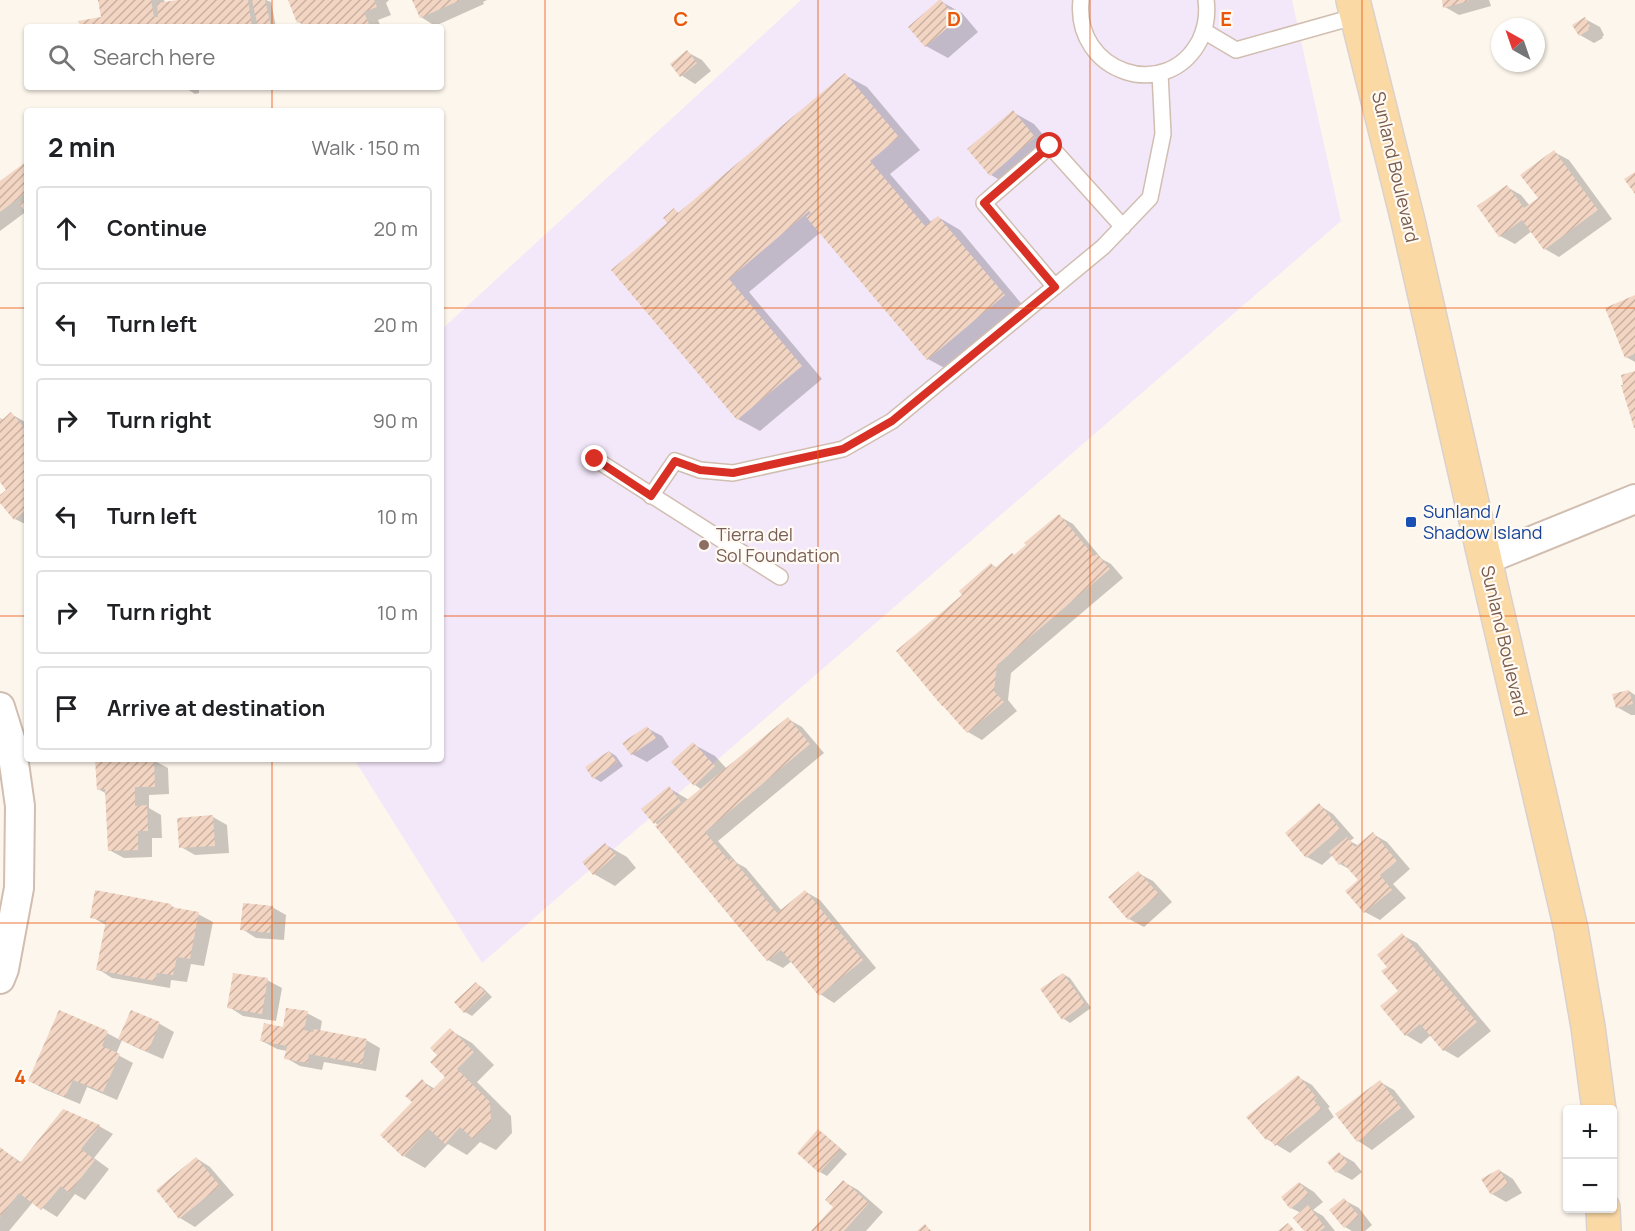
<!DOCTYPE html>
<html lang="en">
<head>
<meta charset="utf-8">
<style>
  :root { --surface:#fff; --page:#f2f2f2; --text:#202124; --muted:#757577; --line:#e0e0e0 }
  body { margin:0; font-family:Manrope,sans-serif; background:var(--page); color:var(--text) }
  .controls { position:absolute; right:18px; bottom:18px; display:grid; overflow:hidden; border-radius:6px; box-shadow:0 2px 4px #0004 }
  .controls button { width:54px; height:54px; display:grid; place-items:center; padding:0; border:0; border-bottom:2px solid var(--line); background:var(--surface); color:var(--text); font:30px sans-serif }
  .compass { position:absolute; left:1491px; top:18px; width:54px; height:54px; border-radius:50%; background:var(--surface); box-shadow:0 2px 4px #0004; rotate:320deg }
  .stop { position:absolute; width:18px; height:18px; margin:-14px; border:4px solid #d93025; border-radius:50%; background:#fff }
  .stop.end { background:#d93025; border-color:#fff; box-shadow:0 2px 6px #0008 }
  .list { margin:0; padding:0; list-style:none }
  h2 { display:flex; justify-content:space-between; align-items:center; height:78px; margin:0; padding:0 24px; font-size:26px }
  h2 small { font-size:20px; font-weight:400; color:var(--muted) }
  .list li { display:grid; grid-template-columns:39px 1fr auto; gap:18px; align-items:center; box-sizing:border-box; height:84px; margin:0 12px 12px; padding:0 12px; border:2px solid var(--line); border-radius:6px }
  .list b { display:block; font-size:22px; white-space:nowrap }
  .list em { font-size:20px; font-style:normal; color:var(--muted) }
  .icon { flex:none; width:33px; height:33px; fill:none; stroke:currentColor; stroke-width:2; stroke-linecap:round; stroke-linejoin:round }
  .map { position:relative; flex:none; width:1635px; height:1231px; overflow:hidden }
  .search { position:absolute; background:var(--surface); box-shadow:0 2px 4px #0004; left:24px; top:24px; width:420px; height:66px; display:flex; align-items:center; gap:15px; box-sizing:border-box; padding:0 21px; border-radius:6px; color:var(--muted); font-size:22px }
  .panel { position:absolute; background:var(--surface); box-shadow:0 2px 4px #0004; left:24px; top:108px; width:420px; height:654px; border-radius:6px }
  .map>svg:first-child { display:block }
  .education { fill:#f3e8fa }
  .shadow { fill:#0003 }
  .building { fill:url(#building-hatch) }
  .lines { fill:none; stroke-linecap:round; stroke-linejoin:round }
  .lane-casing { stroke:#d1beb0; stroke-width:18 }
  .street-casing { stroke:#d1beb0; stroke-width:32 }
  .primary-casing { stroke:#dad1cd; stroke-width:36 }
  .lane { stroke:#fff; stroke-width:15 }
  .street { stroke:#fff; stroke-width:28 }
  .primary { stroke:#fbd9a5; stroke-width:33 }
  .route { stroke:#d93025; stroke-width:8 }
  .grid { fill:none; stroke:#e8590c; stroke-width:1.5; stroke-opacity:0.55 }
  .transit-dot { fill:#1a4fb4; stroke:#fffaf3; stroke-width:2 }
  .education-dot { fill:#8d6e63; stroke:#fffaf3; stroke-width:2 }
  .labels { text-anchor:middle; stroke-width:4.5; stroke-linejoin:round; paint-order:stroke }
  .street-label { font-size:18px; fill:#7a5c4d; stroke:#fffaf3 }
  .transit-label { font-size:18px; fill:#164399; stroke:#fffaf3; text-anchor:start }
  .education-label { font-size:18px; fill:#785e54; stroke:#fffaf3; text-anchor:start }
  .grid-label { font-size:20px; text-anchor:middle; font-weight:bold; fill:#e8590c; stroke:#fffaf3; stroke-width:4.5; stroke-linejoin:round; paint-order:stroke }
</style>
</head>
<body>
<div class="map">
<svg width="1635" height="1231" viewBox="0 0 1635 1231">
  <defs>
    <pattern id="building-hatch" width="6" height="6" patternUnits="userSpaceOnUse" patternTransform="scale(1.5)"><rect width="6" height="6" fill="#f3d5c3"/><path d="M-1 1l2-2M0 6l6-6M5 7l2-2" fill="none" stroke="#cab0a1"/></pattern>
  </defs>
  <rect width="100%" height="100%" fill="#fdf6ec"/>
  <!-- education -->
  <path class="education" d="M801,0H1292L1341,221L482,963L354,759H441V330Z"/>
  <!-- shadow -->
  <path class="shadow" d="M100,0H164L165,3L184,0H266L271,2L276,27H83L102,19Z
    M290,0H389L386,3L391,15L378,20L381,27H304L303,24L298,22Z
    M413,0H487L483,2L484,4L435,26L421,17Z
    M1443,0H1489L1491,6L1459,15L1445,7Z
    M940,1L962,13L978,32L948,58L926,46L910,27Z
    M1585,19L1600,27L1604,35L1602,37L1603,38L1594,43L1580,35Z
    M687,52L702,60L711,71L695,84L681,75Z
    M845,75L867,87L920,150L890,174L932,223L938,217L960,230L1025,308L950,371L928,359L821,232L749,292L822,379L760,431L738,419L613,270L669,223L674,210L680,214Z
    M184,87H199V93L195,94Z
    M1013,112L1034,124L1056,150L1012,187L991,175Z
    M1554,152L1569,160L1612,219L1559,257L1545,249L1532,231L1515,244L1500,236L1507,187L1521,195L1530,206L1540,198Z
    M27,163V211L0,231V183Z
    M1635,297V362L1626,357Z
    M11,414L27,423V525L15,519L0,500V497L9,490L0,480V418L4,420Z
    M1059,516L1073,524L1102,559L1111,564L1123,578L1011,673L1008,700L1017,711L982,740L968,732L964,595L992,565L997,568L1015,556Z
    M1629,691L1635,695V715H1631L1617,707Z
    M788,719L802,727L824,753L718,841L737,863L746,868L782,911L806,892L820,900L876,968L834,1003L820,994L792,961L783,968L768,960L659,825L655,823L669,788L689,800L702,790L695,785L693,744L715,756L727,769Z
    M647,728L662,736L669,747L647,762L632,754L625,743Z
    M610,752L616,756L623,766L601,782L594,778Z
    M153,760L168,768L169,794L149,795V808L161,815L162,838H152V857L124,858L109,850L107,794L98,789Z
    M1319,805L1333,814L1354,838L1350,841L1359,846L1373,834L1387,842L1410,869L1393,884L1406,898L1380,920L1365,912L1347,891L1360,880L1351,870L1340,864L1333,855L1322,865L1307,857L1287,833Z
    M213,817L227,825L229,853L195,855L181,847Z
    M606,845L627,857L636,868L615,886L594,874Z
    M1138,873L1153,881L1172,902L1144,927L1129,919Z
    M170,905L178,910L198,914L213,922L204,966L191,964L187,982L171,980L170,988L112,978L98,969L106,925L92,917Z
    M272,907L286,915L284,940L256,938L242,929Z
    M1402,935L1417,943L1491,1031L1458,1058L1444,1050L1431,1035L1421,1044L1406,1035L1382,1006L1400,991L1389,967Z
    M1063,974L1070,978L1091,1008L1070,1023L1064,1019Z
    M267,980L282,988L276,1021L243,1016L229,1007Z
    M477,984L483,988L492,997L472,1016L465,1012Z
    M131,1012L160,1024L174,1032L163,1059L135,1047L122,1040L116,1054L133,1063L117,1100L87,1087L80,1104L44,1089L30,1081L107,1033L120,1040Z
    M307,1013L322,1021L320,1032L366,1040L380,1048L376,1071L324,1062L322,1070L300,1066L286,1058L287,1051L277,1049L262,1041Z
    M450,1030L472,1043L494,1065L477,1082L511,1116L512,1133L496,1150L480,1142L467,1155L448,1144L425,1168L404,1156L414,1102L422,1081L435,1089L447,1076L439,1055Z
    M1298,1077L1312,1085L1330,1107L1328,1108L1334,1117L1290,1153L1267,1139Z
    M1380,1082L1394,1090L1415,1117L1372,1150L1358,1141Z
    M64,1111L99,1126L113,1134L94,1158L109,1169L85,1200L75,1194L57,1217L33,1202L9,1231H0V1148L22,1163Z
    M819,1131L825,1135L847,1154L827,1176L820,1172L799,1153Z
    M1340,1154L1354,1162L1362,1172L1352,1180L1337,1172Z
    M196,1158L210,1167L234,1195L195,1227L180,1218L158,1190Z
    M1499,1170L1513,1179L1522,1193L1506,1202L1492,1194Z
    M844,1182L858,1190L883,1212L866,1231H813L835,1207Z
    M1300,1183L1314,1192L1323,1202L1313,1210L1323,1216L1335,1231H1305L1301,1213L1291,1208Z
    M1344,1200L1359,1208L1372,1225L1365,1231H1352L1345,1227Z"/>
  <!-- building -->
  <path class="building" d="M98,0H151L154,17H158L157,3L178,0H248L252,27H81L78,21L101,17Z
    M252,0H265L271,26L258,27Z
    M288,0H374L377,7L364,12L370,27H302L300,21L297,23Z
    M412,0H461L420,18Z
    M939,0H941L958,19L925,47L908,27Z
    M1442,0H1468L1469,1L1443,8Z
    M1585,17L1590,26L1588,28L1589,30L1579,36L1572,25Z
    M687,50L697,63L680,77L670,64Z
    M845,73L899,137L870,161L925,226L938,216L1005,295L927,360L806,217L811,213L809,211L729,279L802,366L737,420L611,270L667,223L663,218L674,208L678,213Z
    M1013,110L1035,137L990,176L967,149Z
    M1554,150L1598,210L1544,250L1522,220L1499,237L1477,206L1507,185L1524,208L1538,198L1520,175Z
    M27,161V192L0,212V181Z
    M1635,172V194L1624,179Z
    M27,198V213L19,204Z
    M1635,295V354L1625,358L1605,308Z
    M1635,371V428H1634L1621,385H1623L1621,375Z
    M11,412L27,431V434L25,436L27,440V509L14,520L0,503V495L6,490L0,482V418L2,420Z
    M1059,514L1094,556L1097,554L1110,569L997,665L994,691L1004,702L967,733L943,706H942L896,651L962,595L959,591L991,563L995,568L1012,553L1014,555L1026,545L1024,543Z
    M1629,690L1633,704L1616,708L1612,694Z
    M788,717L810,744L705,832L729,861L732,858L777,913L805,890L863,960L819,996L781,950L767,961L655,826Z
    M647,726L656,738L631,755L622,743Z
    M693,742L715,766L694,786L671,762Z
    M609,751L617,762L593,779L585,767Z
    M154,759L155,787H135V806L147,805L148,831H138V850L108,851L105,789L97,790L95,760Z
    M669,786L681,802L654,824L641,809Z
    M1319,803L1340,829L1306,858L1285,833Z
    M213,815L215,846L179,848L177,818Z
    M1373,832L1397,861L1380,875L1392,890L1364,913L1345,891L1358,880L1342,862L1339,865L1329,852L1347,837L1355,847Z
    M605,843L616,855L593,875L582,862Z
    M1138,871L1159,894L1128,920L1108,897Z
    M95,890L171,904V907L199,912L190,959L177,957L173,975L157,973L155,981L96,970L106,921L90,918Z
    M243,903L273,906L270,933L240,930Z
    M1402,933L1477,1022L1443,1051L1420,1024L1405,1036L1380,1006L1398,991L1381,971L1387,967L1377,955Z
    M233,973L268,978L262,1014L227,1008Z
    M1063,973L1085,1004L1062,1020L1040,989Z
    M476,982L486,993L464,1013L454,1002Z
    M286,1008L308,1011L304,1030L313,1032L314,1029L367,1039L362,1064L309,1054L308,1063L284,1059L287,1046L260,1041L264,1023L283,1027Z
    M59,1010L108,1031L102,1046L120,1054L103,1092L73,1080L65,1097L28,1081Z
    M131,1010L160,1022L148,1052L118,1039Z
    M450,1028L474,1052L457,1069L490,1102L491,1121L473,1139L460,1127L445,1144L429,1129L403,1157L380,1135L412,1102L405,1096L422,1079L432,1090L445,1077L430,1062L437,1055L430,1048Z
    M1298,1075L1317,1098L1314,1100L1321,1109L1275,1146L1268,1138L1266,1140L1246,1117Z
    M1380,1080L1401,1108L1357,1142L1335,1114Z
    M63,1109L100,1125L81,1149L95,1160L69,1193L61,1186L41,1210L19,1193L0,1217V1147L20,1163Z
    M818,1129L841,1149L819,1173L797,1153Z
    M1339,1152L1348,1163L1336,1173L1327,1162Z
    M196,1157L220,1186L179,1219L156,1190Z
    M1499,1169L1508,1184L1491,1195L1481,1179Z
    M843,1180L869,1203L844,1231H811L833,1207L825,1200Z
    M1299,1182L1309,1194L1290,1209L1281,1197Z
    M1344,1198L1359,1216L1344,1228L1329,1210Z
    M1308,1205L1325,1227L1320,1231H1304L1293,1218Z
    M1288,1223L1295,1231H1278Z
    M925,1224L931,1231H917Z"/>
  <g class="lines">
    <!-- lane casing -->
    <g class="lane-casing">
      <path id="lane" d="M1081,0C1073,73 1167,104 1200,40C1206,27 1208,14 1206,0
        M1204,31L1236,50L1357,16
        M1055,287L984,203L1050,146L1123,227
        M595,459L780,577
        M651,496L675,461L700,470L733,473L843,449L892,421L1103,247L1150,198L1163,134L1160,73"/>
    </g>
    <!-- street casing -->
    <g class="street-casing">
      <path id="street" d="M1485,560L1635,499
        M0,707L11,742L20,806L19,888L4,969L0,979"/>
    </g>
    <!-- primary casing -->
    <g class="primary-casing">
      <path id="primary" d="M1353,0L1408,221L1485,560L1571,929L1588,1027L1599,1110
        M1603,1208L1604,1231"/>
    </g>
    <!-- lane -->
    <use href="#lane" class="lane"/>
    <!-- street -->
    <use href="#street" class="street"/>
    <!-- primary -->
    <use href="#primary" class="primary"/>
  </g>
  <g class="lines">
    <!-- route -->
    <path class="route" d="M595,459L651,496L675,461L700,470L733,473L843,449L892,421L1055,287L984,203L1050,146"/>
  </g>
  <!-- grid -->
  <path class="grid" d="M272,0V27M545,0V1231M818,0V1231M1090,0V1231M1362,0V1231M272,87V111M0,308H27M441,308H1635M0,616H27M441,616H1635M272,759V1231M0,923H1635"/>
  <!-- markers -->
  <rect class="transit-dot" x="1405" y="516" width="12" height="12" rx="3"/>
  <circle class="education-dot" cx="704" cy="545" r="6"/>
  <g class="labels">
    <!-- street labels -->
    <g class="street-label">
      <text transform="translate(1395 167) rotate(77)" y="6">Sunland Boulevard</text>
      <text transform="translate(1504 641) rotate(77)" y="6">Sunland Boulevard</text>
    </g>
    <!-- transit labels -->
    <g class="transit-label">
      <text x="1423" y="518">Sunland /<tspan x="1423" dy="21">Shadow Island</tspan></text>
    </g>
    <!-- education labels -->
    <g class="education-label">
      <text x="716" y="541">Tierra del<tspan x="716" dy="21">Sol Foundation</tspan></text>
    </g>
  </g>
  <g class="grid-label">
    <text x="681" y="26">C</text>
    <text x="954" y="26">D</text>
    <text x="1226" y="26">E</text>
    <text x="20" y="1084">4</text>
  </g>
</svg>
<div class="controls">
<button>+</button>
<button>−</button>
</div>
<svg class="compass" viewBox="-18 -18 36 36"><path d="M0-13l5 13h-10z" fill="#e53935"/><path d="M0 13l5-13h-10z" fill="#757577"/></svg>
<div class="stop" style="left:1050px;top:146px"></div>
<div class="stop end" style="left:595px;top:459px"></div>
<div class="search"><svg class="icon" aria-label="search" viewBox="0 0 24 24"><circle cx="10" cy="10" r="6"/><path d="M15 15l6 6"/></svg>Search here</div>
<section class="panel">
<h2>2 min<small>Walk · 150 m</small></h2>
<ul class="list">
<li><svg class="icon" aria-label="ahead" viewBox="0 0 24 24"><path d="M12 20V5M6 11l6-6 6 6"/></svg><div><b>Continue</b></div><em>20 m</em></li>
<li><svg class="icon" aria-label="left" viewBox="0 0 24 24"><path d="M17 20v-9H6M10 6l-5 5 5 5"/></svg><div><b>Turn left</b></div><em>20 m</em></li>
<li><svg class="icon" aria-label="right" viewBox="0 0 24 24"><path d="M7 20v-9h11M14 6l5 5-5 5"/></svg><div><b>Turn right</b></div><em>90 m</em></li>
<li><svg class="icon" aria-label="left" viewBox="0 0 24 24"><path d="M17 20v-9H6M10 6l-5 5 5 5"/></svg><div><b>Turn left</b></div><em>10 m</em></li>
<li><svg class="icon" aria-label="right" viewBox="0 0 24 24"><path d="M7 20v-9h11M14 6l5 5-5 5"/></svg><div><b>Turn right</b></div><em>10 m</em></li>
<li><svg class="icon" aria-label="arrive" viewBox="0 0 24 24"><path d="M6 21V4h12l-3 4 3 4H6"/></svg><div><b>Arrive at destination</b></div></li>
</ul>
</section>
</div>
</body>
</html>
